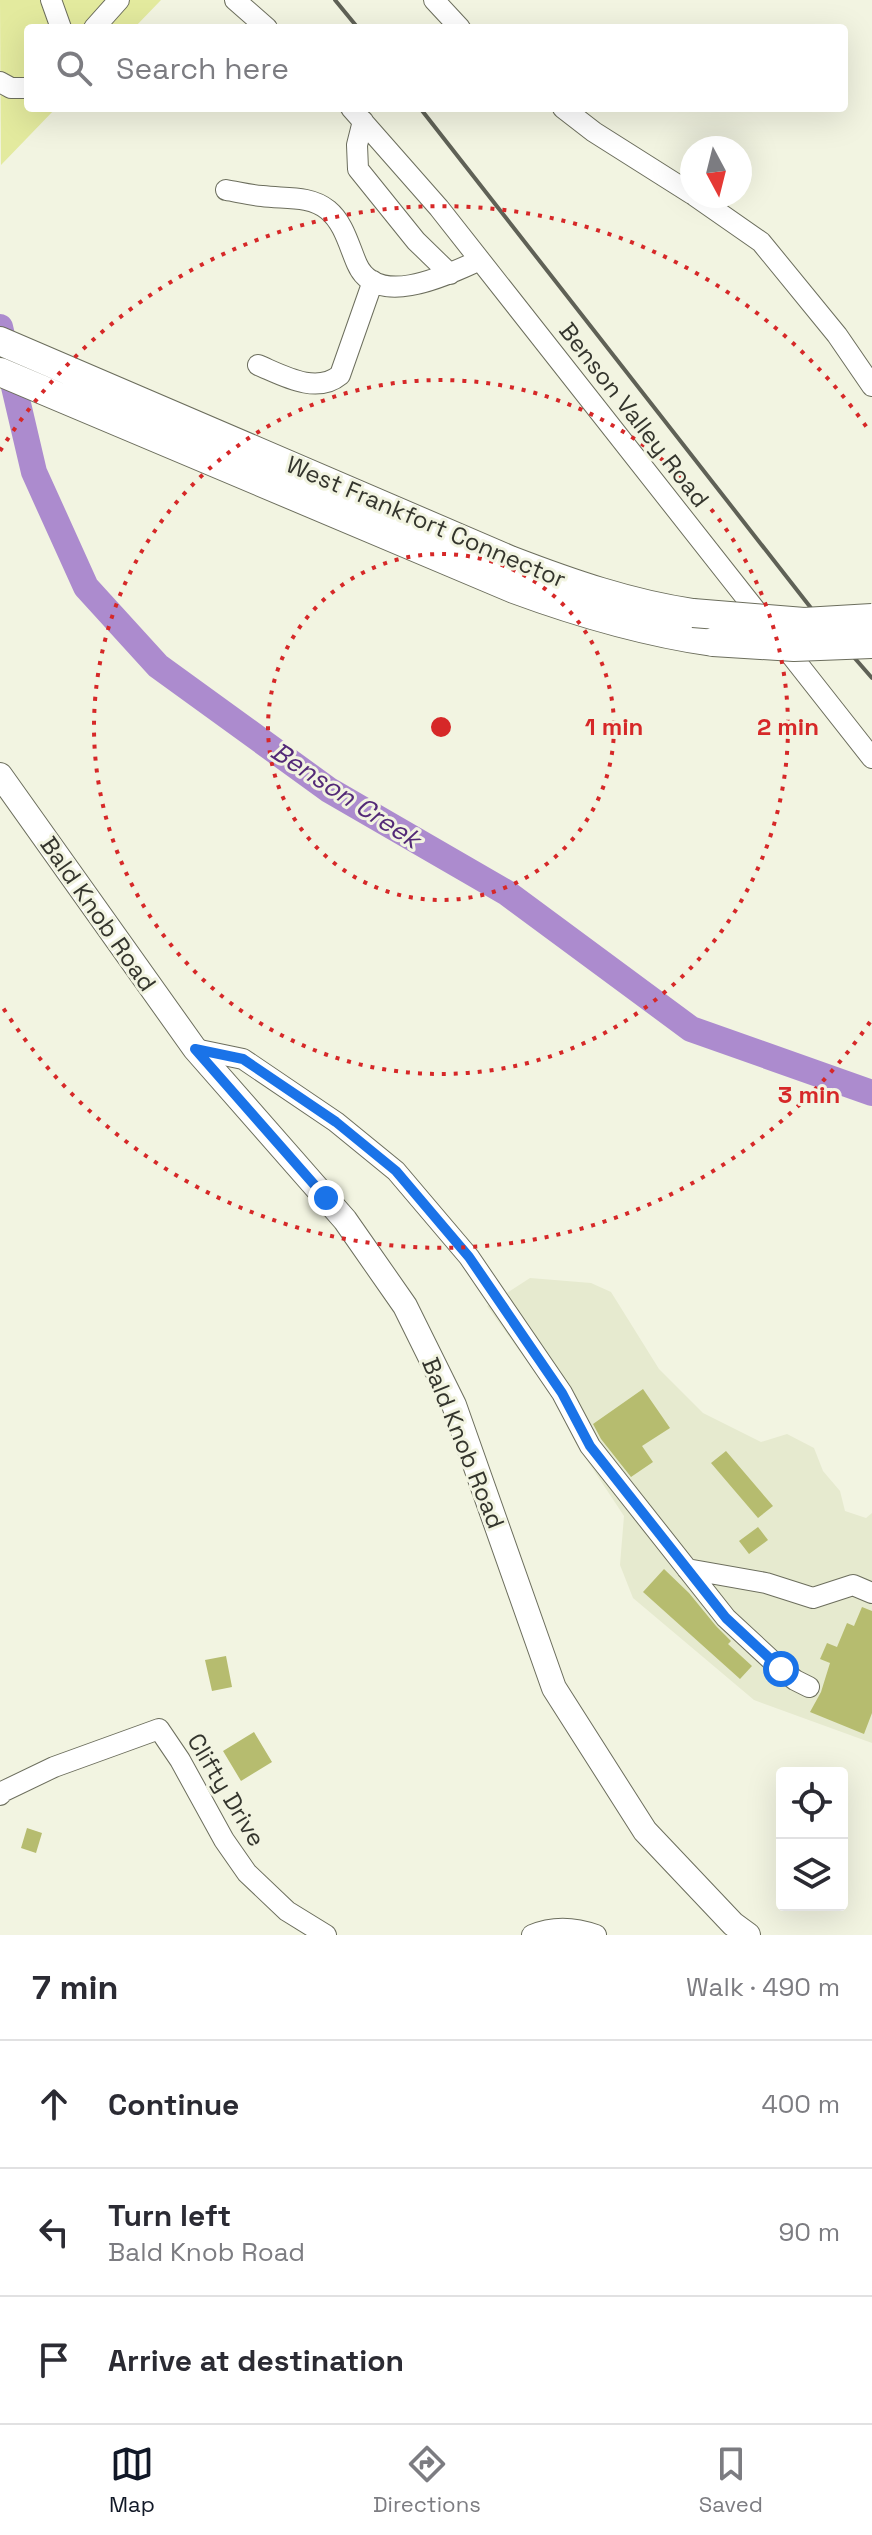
<!DOCTYPE html>
<html lang="en">
<head>
<meta charset="utf-8">
<style>
  :root { --surface:#fff; --page:#f7f7f7; --text:#2b2b33; --muted:#7c7c81; --line:#e1e1e2; --accent:#111827 }
  body { margin:0; font-family:"Space Grotesk",sans-serif; background:var(--page); color:var(--text) }
  .controls { position:absolute; right:24px; bottom:24px; display:grid; overflow:hidden; border-radius:8px; box-shadow:0 8px 32px #0002 }
  .controls button { width:72px; height:72px; display:grid; place-items:center; padding:0; border:0; border-bottom:2px solid var(--line); background:var(--surface); color:var(--text); font:40px sans-serif }
  .compass { position:absolute; left:680px; top:136px; width:72px; height:72px; border-radius:50%; background:var(--surface); box-shadow:0 8px 32px #0002; rotate:173deg }
  .stop { position:absolute; width:24px; height:24px; margin:-18px; border:6px solid #1a73e8; border-radius:50%; background:#fff }
  .stop.end { background:#1a73e8; border-color:#fff; box-shadow:0 2px 8px #0008 }
  .list { margin:0; padding:0; list-style:none }
  h2 { display:flex; justify-content:space-between; align-items:center; height:104px; margin:0; padding:0 32px; font-size:34px }
  h2 small { font-size:26px; font-weight:400; color:var(--muted) }
  .list li { display:grid; grid-template-columns:52px 1fr auto; gap:24px; align-items:center; box-sizing:border-box; height:128px; padding:0 32px; border-top:2px solid var(--line) }
  .list b { display:block; font-size:30px; white-space:nowrap }
  .list p { margin:0; font-size:26px; white-space:nowrap; color:var(--muted) }
  .list em { font-size:26px; font-style:normal; color:var(--muted) }
  .icon { flex:none; width:44px; height:44px; fill:none; stroke:currentColor; stroke-width:2; stroke-linecap:round; stroke-linejoin:round }
  .map { position:relative; flex:none; width:872px; height:1935px; overflow:hidden }
  .search { position:absolute; background:var(--surface); box-shadow:0 8px 32px #0002; left:24px; right:24px; top:24px; height:88px; display:flex; align-items:center; gap:20px; box-sizing:border-box; padding:0 28px; border-radius:8px; color:var(--muted); font-size:30px }
  .sheet { height:488px; background:var(--surface) }
  nav { display:flex; justify-content:space-around; align-items:center; box-sizing:border-box; height:112px; border-top:2px solid var(--line); background:var(--surface); font-size:22px; color:var(--muted) }
  nav a { display:grid; justify-items:center; gap:4px }
  nav .on { color:var(--accent) }
  .map>svg:first-child { display:block }
  .built { fill:#e6eacf }
  .green { fill:#e3ea9e }
  .lines { fill:none; stroke-linecap:round; stroke-linejoin:round }
  .river { stroke:#ac8bce; stroke-width:26 }
  .building { fill:#b6bc6f }
  .minor-casing { stroke:#6c6e5d; stroke-width:22 }
  .major-casing { stroke:#6c6e5d; stroke-width:26 }
  .highway-casing { stroke:#6c6e5d; stroke-width:30 }
  .minor { stroke:#fff; stroke-width:20 }
  .major { stroke:#fff; stroke-width:24 }
  .highway { stroke:#fff; stroke-width:28 }
  .rail { stroke:#5f6156; stroke-width:4 }
  .highway-bridge-casing { stroke:#6c6e5d; stroke-width:30; stroke-linecap:butt }
  .highway-bridge { stroke:#fff; stroke-width:28 }
  .route { stroke:#1a73e8; stroke-width:10 }
  .ring { fill:none; stroke:#d62828; stroke-width:4; stroke-dasharray:4 8 }
  .labels { text-anchor:middle; stroke-width:6; stroke-linejoin:round; paint-order:stroke }
  .street-label { font-size:24px; fill:#34352d; stroke:#f2f4e1 }
  .water-label { font-size:26px; font-style:italic; fill:#532977; stroke:#f2f4e1 }
  .centre { fill:#d62828; stroke:#f2f4e1; stroke-width:4 }
  .ring-label { font-size:24px; text-anchor:middle; font-weight:bold; fill:#d62828; stroke:#f2f4e1; stroke-width:6; stroke-linejoin:round; paint-order:stroke }
</style>
</head>
<body>
<div class="map">
<svg width="872" height="1935" viewBox="0 0 872 1935">
  <rect width="100%" height="100%" fill="#f2f4e1"/>
  <!-- built -->
  <path class="built" d="M530,1278L591,1283L611,1292L659,1369L703,1413L761,1442L787,1434L814,1448L823,1471L840,1491L845,1511L866,1518L872,1513V1743L754,1700L633,1598L620,1565L624,1516L575,1442L558,1404L487,1306Z"/>
  <!-- green -->
  <path class="green" d="M0,0H161L134,28H28V108H56L1,165Z"/>
  <g class="lines">
    <!-- river -->
    <path class="river" d="M0,327L34,472L86,587L158,666L329,790L507,893L691,1029L872,1093"/>
  </g>
  <!-- building -->
  <path class="building" d="M643,1389L670,1428L642,1446L653,1462L631,1477L601,1439L593,1424Z
    M726,1451L773,1506L758,1518L711,1463Z
    M758,1527L768,1540L749,1554L739,1541Z
    M664,1569L689,1593L716,1626L731,1641L728,1644L752,1666L740,1679L643,1592Z
    M862,1607L872,1611V1713L864,1734L810,1712L821,1692L830,1663L820,1659L827,1643L837,1647L847,1623L854,1626Z
    M226,1656L232,1687L212,1691L205,1660Z
    M254,1732L272,1762L241,1781L223,1751Z
    M27,1828L42,1833L36,1853L21,1848Z"/>
  <g class="lines">
    <!-- minor casing -->
    <g class="minor-casing">
      <path id="minor" d="M51,0L61,28
        M235,0L267,28
        M434,0L460,28
        M94,28L119,0
        M0,82L11,88H28
        M351,108L439,208L872,758
        M563,108L594,132L692,194
        M363,121L357,145L358,169L416,241L450,274
        M226,190C238,192 250,195 262,196C284,199 310,195 328,210C344,223 349,246 357,264C377,310 449,274 480,260
        M695,196L761,242L837,335L872,386
        M258,365C282,375 316,395 340,375L373,281
        M195,1049L243,1059L336,1122L396,1171L469,1257L562,1393L590,1446L726,1618L781,1669L795,1680L809,1687
        M687,1569L766,1583L813,1598L853,1585L872,1593
        M0,1795L4,1791L54,1767L159,1729L180,1760L224,1840L247,1873L287,1911L326,1935
        M532,1935C553,1926 574,1927 596,1935"/>
    </g>
    <!-- major casing -->
    <g class="major-casing">
      <path id="major" d="M0,775L195,1049L345,1220L405,1306L454,1405L554,1688L645,1831L733,1924L748,1935"/>
    </g>
    <!-- highway casing -->
    <g class="highway-casing">
      <path id="highway" d="M0,341L510,560C570,583 630,604 693,613
        M0,372L514,589C579,613 644,632 713,642"/>
    </g>
    <!-- minor -->
    <use href="#minor" class="minor"/>
    <!-- major -->
    <use href="#major" class="major"/>
    <!-- highway -->
    <use href="#highway" class="highway"/>
    <!-- rail -->
    <path class="rail" d="M335,0L358,28
      M420,108L811,608L872,678"/>
    <!-- highway-bridge casing -->
    <g class="highway-bridge-casing">
      <path id="highway-bridge" d="M693,613L804,622L872,618
        M713,642L794,647L872,644"/>
    </g>
    <!-- highway-bridge -->
    <use href="#highway-bridge" class="highway-bridge"/>
  </g>
  <g class="lines">
    <!-- route -->
    <path class="route" d="M326,1198L195,1049L243,1059L336,1122L396,1171L469,1257L562,1393L590,1446L726,1618L781,1669"/>
  </g>
  <!-- distance rings -->
  <g class="ring">
    <circle cx="441" cy="727" r="173"/>
    <circle cx="441" cy="727" r="347"/>
    <path d="M870 1022A520 520 0 0 1 0 1003M0 451A520 520 0 0 1 870 432"/>
  </g>
  <g class="labels">
    <!-- street labels -->
    <g class="street-label">
      <text transform="translate(634 415) rotate(52)" y="8">Benson Valley Road</text>
      <text transform="translate(426 522) rotate(23)" y="8">West Frankfort Connector</text>
      <text transform="translate(98 914) rotate(55)" y="8">Bald Knob Road</text>
      <text transform="translate(463 1443) rotate(68)" y="8">Bald Knob Road</text>
      <text transform="translate(226 1790) rotate(59)" y="8">Clifty Drive</text>
    </g>
    <!-- water labels -->
    <g class="water-label">
      <text transform="translate(346 795) rotate(33)" y="9">Benson Creek</text>
    </g>
  </g>
  <circle cx="441" cy="727" r="12" class="centre"/>
  <g class="ring-label">
    <text x="614" y="735">1 min</text>
    <text x="788" y="735">2 min</text>
    <text x="809" y="1103">3 min</text>
  </g>
</svg>
<div class="controls">
<button><svg class="icon" aria-label="locate" viewBox="0 0 24 24"><circle cx="12" cy="12" r="6"/><path d="M12 2v4M12 18v4M2 12h4M18 12h4"/></svg></button>
<button><svg class="icon" aria-label="layers" viewBox="0 0 24 24"><path d="M12 4l9 5-9 5-9-5zM3 14l9 5 9-5"/></svg></button>
</div>
<svg class="compass" viewBox="-18 -18 36 36"><path d="M0-13l5 13h-10z" fill="#e53935"/><path d="M0 13l5-13h-10z" fill="#7c7c81"/></svg>
<div class="stop" style="left:781px;top:1669px"></div>
<div class="stop end" style="left:326px;top:1198px"></div>
<div class="search"><svg class="icon" aria-label="search" viewBox="0 0 24 24"><circle cx="10" cy="10" r="6"/><path d="M15 15l6 6"/></svg>Search here</div>
</div>
<section class="sheet">
<h2>7 min<small>Walk · 490 m</small></h2>
<ul class="list">
<li><svg class="icon" aria-label="ahead" viewBox="0 0 24 24"><path d="M12 20V5M6 11l6-6 6 6"/></svg><div><b>Continue</b></div><em>400 m</em></li>
<li><svg class="icon" aria-label="left" viewBox="0 0 24 24"><path d="M17 20v-9H6M10 6l-5 5 5 5"/></svg><div><b>Turn left</b><p>Bald Knob Road</p></div><em>90 m</em></li>
<li><svg class="icon" aria-label="arrive" viewBox="0 0 24 24"><path d="M6 21V4h12l-3 4 3 4H6"/></svg><div><b>Arrive at destination</b></div></li>
</ul>
</section>
<nav>
<a class="on"><svg class="icon" aria-label="map" viewBox="0 0 24 24"><path d="M3 6l6-2 6 2 6-2v14l-6 2-6-2-6 2zM9 4v14M15 6v14"/></svg>Map</a>
<a><svg class="icon" aria-label="directions" viewBox="0 0 24 24"><path d="M12 3l9 9-9 9-9-9zM9 14v-3h6M13 9l2 2-2 2"/></svg>Directions</a>
<a><svg class="icon" aria-label="saved" viewBox="0 0 24 24"><path d="M7 4h10v16l-5-4-5 4z"/></svg>Saved</a>
</nav>
</body>
</html>
